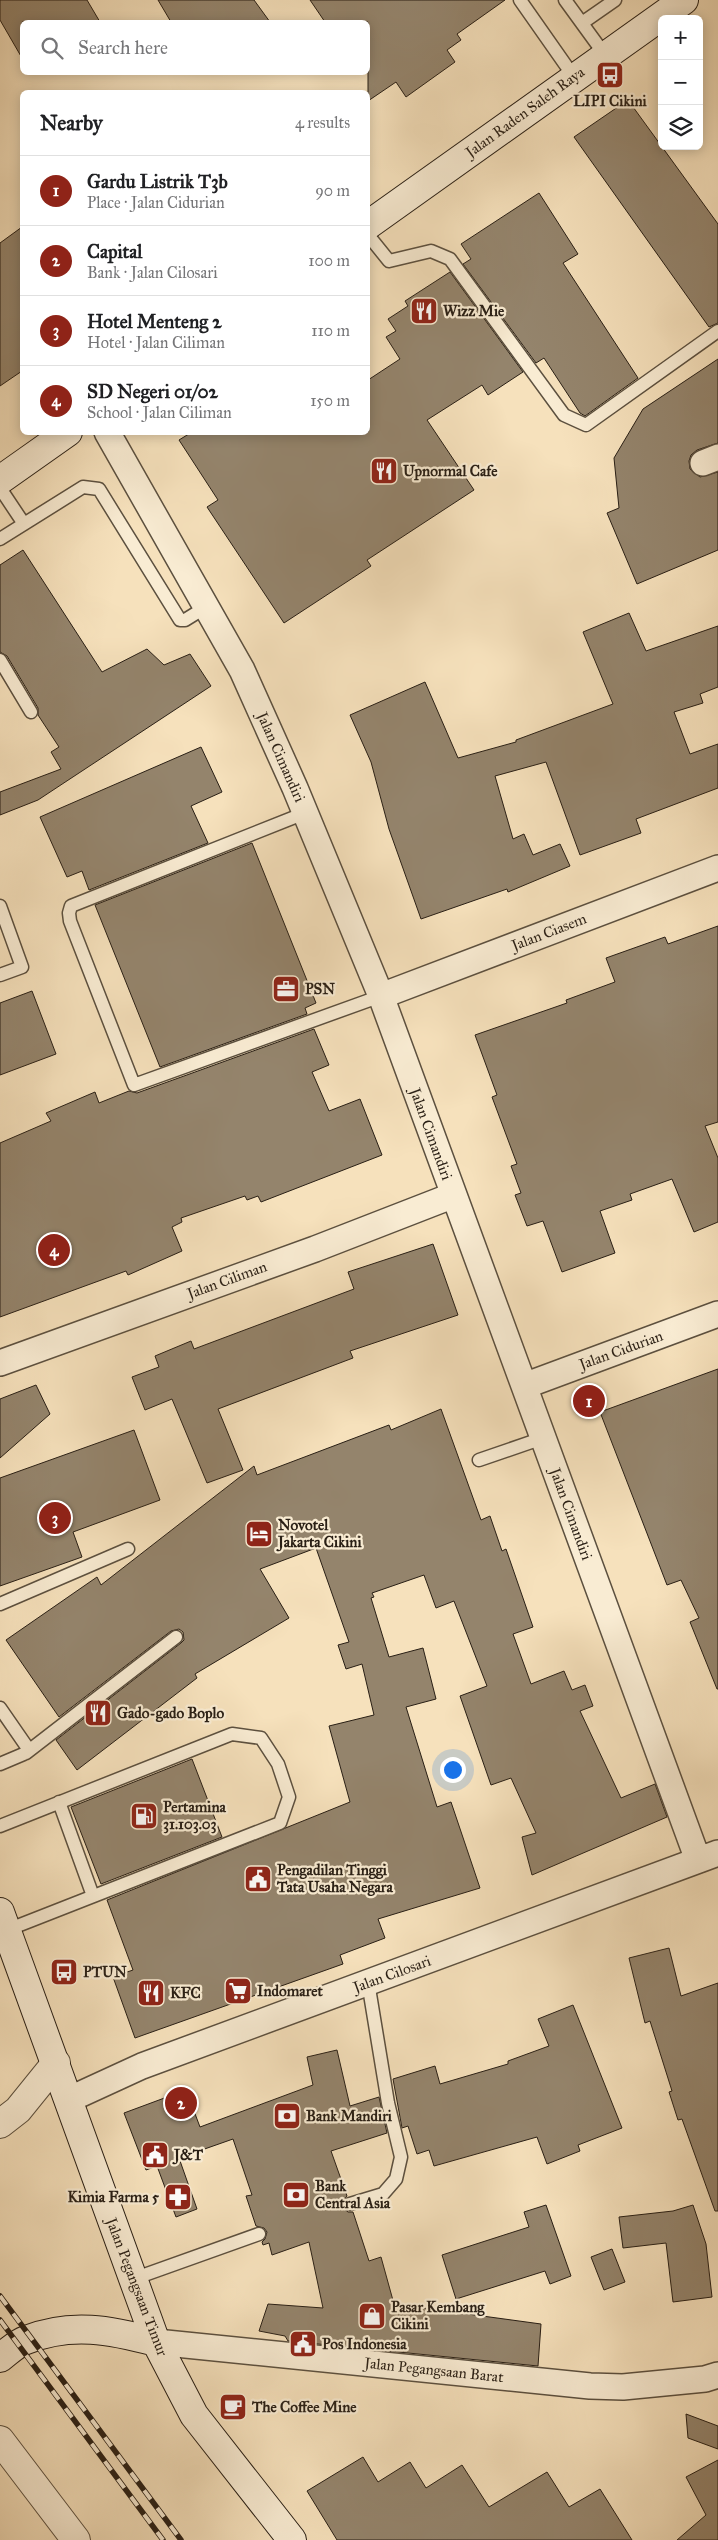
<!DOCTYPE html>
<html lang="en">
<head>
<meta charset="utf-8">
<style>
  :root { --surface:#fff; --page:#f6f6f6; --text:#202124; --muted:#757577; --line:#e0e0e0; --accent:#8f2418 }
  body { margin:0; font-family:"IM FELL Great Primer",serif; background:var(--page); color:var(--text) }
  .controls { position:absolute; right:15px; top:15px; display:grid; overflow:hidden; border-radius:8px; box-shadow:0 2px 12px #0003 }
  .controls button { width:45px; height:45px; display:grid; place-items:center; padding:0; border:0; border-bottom:1px solid var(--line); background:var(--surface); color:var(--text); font:25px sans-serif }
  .you { position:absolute; left:452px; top:1769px; width:18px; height:18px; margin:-12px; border:4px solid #fff; border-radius:50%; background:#1a73e8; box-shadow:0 0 0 8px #1a73e833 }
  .badge { display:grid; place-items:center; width:32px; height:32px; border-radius:50%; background:var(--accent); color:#fff; font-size:16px; font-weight:700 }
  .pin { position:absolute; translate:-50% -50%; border:2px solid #fff; box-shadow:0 1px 5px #0006 }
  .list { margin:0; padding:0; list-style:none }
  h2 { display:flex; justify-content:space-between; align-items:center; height:65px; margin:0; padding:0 20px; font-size:21px }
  h2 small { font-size:16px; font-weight:400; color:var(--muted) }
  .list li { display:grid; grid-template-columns:32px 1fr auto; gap:15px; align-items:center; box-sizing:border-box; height:70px; padding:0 20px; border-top:1px solid var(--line) }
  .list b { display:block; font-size:19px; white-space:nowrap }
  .list p { margin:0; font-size:16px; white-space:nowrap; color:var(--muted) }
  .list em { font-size:16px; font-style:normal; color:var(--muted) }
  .icon { flex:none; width:28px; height:28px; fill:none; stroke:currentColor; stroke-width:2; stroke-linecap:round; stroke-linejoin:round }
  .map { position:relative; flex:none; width:718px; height:2540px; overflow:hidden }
  .search { position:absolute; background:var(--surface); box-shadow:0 2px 12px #0003; left:20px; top:20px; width:350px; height:55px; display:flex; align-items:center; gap:12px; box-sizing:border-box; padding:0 18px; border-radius:8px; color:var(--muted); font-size:19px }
  .panel { position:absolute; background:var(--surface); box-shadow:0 2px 12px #0003; left:20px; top:90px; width:350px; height:345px; border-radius:8px }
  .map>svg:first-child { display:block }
  .building { fill:#94846c; stroke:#291f15 }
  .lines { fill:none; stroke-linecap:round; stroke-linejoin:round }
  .service-casing { stroke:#5c503f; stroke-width:15 }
  .minor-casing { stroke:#5c503f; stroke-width:28 }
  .tertiary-casing { stroke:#5c503f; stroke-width:30 }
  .secondary-casing { stroke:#291f15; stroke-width:30 }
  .service { stroke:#f9ecd3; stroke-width:12 }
  .minor { stroke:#f9ecd3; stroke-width:25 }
  .tertiary { stroke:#f9ecd3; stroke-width:28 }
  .secondary { stroke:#f9ecd3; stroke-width:28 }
  .rail-casing { stroke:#291f15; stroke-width:5.5 }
  .rail { stroke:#f9ecd3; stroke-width:4; stroke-dasharray:11; stroke-linecap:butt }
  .labels { text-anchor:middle; stroke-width:4.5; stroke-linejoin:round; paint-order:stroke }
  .poi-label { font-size:15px; font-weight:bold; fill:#291f15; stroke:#f9ecd3; text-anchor:start }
  .street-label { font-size:15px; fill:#291f15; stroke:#f9ecd3 }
</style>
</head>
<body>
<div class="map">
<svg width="718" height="2540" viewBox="0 0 718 2540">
  <rect width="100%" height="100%" fill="#f6e1bc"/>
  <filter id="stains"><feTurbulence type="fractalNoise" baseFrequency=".004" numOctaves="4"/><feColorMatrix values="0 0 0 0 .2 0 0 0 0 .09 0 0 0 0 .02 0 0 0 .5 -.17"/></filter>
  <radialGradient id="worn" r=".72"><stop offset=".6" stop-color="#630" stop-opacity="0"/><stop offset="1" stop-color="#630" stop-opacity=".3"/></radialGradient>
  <!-- building -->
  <path class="building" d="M0,0H87L100,22H22V58L0,20Z
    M158,0H254L270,22H171Z
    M310,0H505L457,34L461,40L447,50L455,62L406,97L396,82L368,101V22H325Z
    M628,100L718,224V323L709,327L574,137Z
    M539,193L578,254L563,263L638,378L585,416L580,413L544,358L536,363L463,264L471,259L461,244Z
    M22,227V371L0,386V243Z
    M450,272L523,372L488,395L482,385L427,420L474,490L367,560L371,566L284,623L207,507L218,500L179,440L192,432H368V380L400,359L386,337L396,331L388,319L408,306L405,301Z
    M718,359V443L697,450L691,455L689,461L690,469L700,477L718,472V550L637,584L607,513L619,508L614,458L643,409Z
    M23,550L102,672L147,649L164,665L190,654L211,686L38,800L0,815V792L61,769L51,752L59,747L38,715V708L7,656L0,652V565Z
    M629,613L646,651L718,626V687L700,694L703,703L674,712L690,754L718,744V788L636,819L641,833L580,855L546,762L495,776L513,839L524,834L533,855L560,844L570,866L508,892L507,889L421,919L389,829L371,762L350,715L425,682L458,758L516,742V740L613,704L583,632Z
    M201,747L222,792L191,806L208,843L89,890L82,871L67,877L40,817Z
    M252,843L316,1003L305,1008L307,1014L160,1067L95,905Z
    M718,926V1122L705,1126L718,1158V1222L694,1232L672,1179L630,1194L632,1200L600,1211L615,1253L562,1272L543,1221L527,1226L515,1195L521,1193L511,1166L517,1164L492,1097L497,1095L475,1035L567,1003L566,1000L615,982L606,958L665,937L668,944Z
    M32,991L56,1054L0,1075V1003Z
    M314,1029L329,1065L312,1072L329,1111L360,1099L382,1155L261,1202L258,1196L247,1200L245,1196L181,1218L182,1222L172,1227L182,1251L128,1275L126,1271L0,1317V1143L51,1121L46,1113L95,1092L99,1103L129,1091L137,1093Z
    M433,1244L458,1315L350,1351L353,1358L218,1409L243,1470L207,1483L172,1399L145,1410L132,1377L159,1367L155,1356L191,1341L194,1349L354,1289L348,1272Z
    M718,1369V1689H717L690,1622L699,1618L681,1580L667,1585L600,1412Z
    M36,1385L50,1414L0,1458V1399Z
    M441,1409L481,1520L490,1516L502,1551L506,1549L533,1627L513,1634L531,1684L564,1671L572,1690L585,1685L593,1706L580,1711L621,1798L655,1784L667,1817L532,1875L522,1837L536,1833L511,1778L491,1785L460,1696L487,1686L454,1601L436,1608L424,1575L372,1593L374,1597L371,1598L389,1657L423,1648L436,1699L406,1707L437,1807L451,1802L480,1888L378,1919L385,1938L340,1955L343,1964L135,2038L113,1977L133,1970L107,1900L350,1802L329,1726L374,1715L362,1664L346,1669L338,1645L349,1642L316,1548L260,1569L289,1618L195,1674L197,1678L77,1770L56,1740L181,1643L184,1640L183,1632L179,1629L171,1631L59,1717L6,1640L97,1577L101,1585L254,1466L257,1475L389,1425L391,1430Z
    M134,1430L160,1500L73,1532L82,1557L0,1586V1478Z
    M192,1759L222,1837L101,1884L71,1807Z
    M669,1948L681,1996L718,1983V2211H715L682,2119L678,2120L669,2092L672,2091L650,2021L645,2023L629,1958Z
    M573,2005L622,2128L578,2145L580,2151L547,2164L537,2137L434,2166L429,2150L417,2154L408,2126L402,2128L393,2079L435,2066L440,2084L508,2064V2061L549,2046L538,2019Z
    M337,2050L350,2106L379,2097L387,2133L331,2151L347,2196L342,2202V2207L348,2212H353L369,2261L381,2257L394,2304L541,2324L538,2366L288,2341L285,2336L259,2331L268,2304L323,2308L309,2242L272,2255L269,2243L263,2245L262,2242L265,2239L267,2232L264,2228L256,2226L246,2196L252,2195L233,2139L179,2158L197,2209L176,2217L157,2166L146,2170L124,2113L186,2090L200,2127L313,2085L307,2057Z
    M546,2205L571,2276L550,2284L545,2271L456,2299L442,2255L529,2227L524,2212Z
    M693,2205L706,2244L712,2297L673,2302L666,2243L623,2248L619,2217L673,2211Z
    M612,2249L625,2282L604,2290L591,2257Z
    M686,2414L718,2426V2449L688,2438Z
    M363,2457L378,2482L410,2462L426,2488L462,2465L489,2507L547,2472L569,2507L600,2489L632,2540H337L307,2491Z
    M718,2460V2540H677L706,2515L686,2477Z"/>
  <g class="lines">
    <!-- service casing -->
    <g class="service-casing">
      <path id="service" d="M520,0L574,77
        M565,0L605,55
        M582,23L615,0
        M368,235L389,261L431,251L450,259L564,415L586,425L718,331
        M0,488L24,524
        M0,539L83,487L99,489L180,620H185L206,607
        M0,660L31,712
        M305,813L71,906L69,913L70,921L134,1085L381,996
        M0,906L22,967L0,975
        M479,1460L543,1438
        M0,1604L128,1549
        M0,1708L27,1747L26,1753L0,1764
        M26,1753L176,1637
        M59,1802L93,1896
        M0,1826L232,1734L261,1738L278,1764L289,1797L280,1823L7,1930
        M350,2204L383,2194L396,2179L401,2157L388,2103L368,1982
        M133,2279L259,2234"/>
    </g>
    <!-- minor casing -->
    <g class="minor-casing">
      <path id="minor" d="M107,432L242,670L295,788L381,996L698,1860
        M703,463L718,457
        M381,996L718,868
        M0,1363L315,1249L454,1195
        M524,1386L718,1314
        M68,2100L142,2066L718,1853
        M156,2342L590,2386L623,2387L705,2379L718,2375"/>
    </g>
    <!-- tertiary casing -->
    <g class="tertiary-casing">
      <path id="tertiary" d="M0,2124L18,2110L56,2063
        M0,2440L76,2540"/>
    </g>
    <!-- secondary casing -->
    <g class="secondary-casing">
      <path id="secondary" d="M368,225L684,0
        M0,480L68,432
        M0,1912L156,2342L194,2415L292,2540
        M0,2358C8,2352 17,2343 26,2340C71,2322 111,2330 156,2342"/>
    </g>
    <!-- service -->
    <use href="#service" class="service"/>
    <!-- minor -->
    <use href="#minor" class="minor"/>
    <!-- tertiary -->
    <use href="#tertiary" class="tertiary"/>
    <!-- secondary -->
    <use href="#secondary" class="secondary"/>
    <!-- rail casing -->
    <g class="rail-casing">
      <path id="rail" d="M0,2296L181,2540
        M0,2320L163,2540"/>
    </g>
    <!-- rail -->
    <use href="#rail" class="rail"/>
  </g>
  <!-- icons -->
  <defs>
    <g id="bus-square" transform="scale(1.4375)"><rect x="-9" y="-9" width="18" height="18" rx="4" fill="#8f2418" stroke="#f9ecd3"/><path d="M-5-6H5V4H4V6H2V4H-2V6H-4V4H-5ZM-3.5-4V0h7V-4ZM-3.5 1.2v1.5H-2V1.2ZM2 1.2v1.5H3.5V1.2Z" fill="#fff"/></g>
    <g id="restaurant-square" transform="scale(1.4375)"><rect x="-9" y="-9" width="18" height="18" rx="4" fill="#8f2418" stroke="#f9ecd3"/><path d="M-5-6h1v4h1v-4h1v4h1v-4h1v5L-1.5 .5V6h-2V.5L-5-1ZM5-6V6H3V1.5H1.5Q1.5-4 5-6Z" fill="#fff"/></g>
    <g id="office-square" transform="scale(1.4375)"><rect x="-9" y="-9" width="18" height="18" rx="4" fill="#8f2418" stroke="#f9ecd3"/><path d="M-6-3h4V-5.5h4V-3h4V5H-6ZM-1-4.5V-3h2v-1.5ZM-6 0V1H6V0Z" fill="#fff"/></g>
    <g id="hotel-square" transform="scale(1.4375)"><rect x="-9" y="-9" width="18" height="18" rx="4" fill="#8f2418" stroke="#f9ecd3"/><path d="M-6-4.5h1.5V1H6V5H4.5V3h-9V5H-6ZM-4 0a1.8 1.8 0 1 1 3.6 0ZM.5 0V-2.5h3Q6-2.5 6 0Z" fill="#fff"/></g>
    <g id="fuel-square" transform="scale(1.4375)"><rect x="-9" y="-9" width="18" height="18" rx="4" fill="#8f2418" stroke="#f9ecd3"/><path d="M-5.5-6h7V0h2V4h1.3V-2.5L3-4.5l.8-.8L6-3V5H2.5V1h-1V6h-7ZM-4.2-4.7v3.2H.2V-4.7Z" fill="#fff"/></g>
    <g id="civic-square" transform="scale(1.4375)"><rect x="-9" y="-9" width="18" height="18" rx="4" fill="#8f2418" stroke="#f9ecd3"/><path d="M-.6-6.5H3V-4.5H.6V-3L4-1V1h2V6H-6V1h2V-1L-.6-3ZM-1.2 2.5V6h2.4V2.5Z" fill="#fff"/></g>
    <g id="supermarket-square" transform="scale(1.4375)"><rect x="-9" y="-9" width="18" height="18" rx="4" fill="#8f2418" stroke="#f9ecd3"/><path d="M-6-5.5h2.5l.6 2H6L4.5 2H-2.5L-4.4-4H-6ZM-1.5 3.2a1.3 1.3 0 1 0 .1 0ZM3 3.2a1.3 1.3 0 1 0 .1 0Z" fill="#fff"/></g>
    <g id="bank-square" transform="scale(1.4375)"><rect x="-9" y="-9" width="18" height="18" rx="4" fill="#8f2418" stroke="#f9ecd3"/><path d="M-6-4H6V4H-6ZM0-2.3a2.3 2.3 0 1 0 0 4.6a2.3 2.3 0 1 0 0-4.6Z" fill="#fff"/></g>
    <g id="pharmacy-square" transform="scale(1.4375)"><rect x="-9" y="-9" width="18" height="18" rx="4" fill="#8f2418" stroke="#f9ecd3"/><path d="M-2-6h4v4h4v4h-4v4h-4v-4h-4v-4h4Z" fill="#fff"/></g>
    <g id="shop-square" transform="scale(1.4375)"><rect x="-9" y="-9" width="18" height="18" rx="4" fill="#8f2418" stroke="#f9ecd3"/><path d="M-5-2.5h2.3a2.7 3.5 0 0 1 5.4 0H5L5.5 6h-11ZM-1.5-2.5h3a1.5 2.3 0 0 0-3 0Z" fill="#fff"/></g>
    <g id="cafe-square" transform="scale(1.4375)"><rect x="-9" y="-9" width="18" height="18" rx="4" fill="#8f2418" stroke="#f9ecd3"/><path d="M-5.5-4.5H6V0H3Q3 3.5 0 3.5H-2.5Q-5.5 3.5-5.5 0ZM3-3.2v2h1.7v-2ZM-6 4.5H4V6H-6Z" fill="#fff"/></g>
  </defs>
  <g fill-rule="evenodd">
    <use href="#bus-square" x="610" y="75"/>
    <use href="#restaurant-square" x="424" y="311"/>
    <use href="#restaurant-square" x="384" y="471"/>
    <use href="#office-square" x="286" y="989"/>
    <use href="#hotel-square" x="259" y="1534"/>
    <use href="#restaurant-square" x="98" y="1713"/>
    <use href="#fuel-square" x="144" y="1816"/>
    <use href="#civic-square" x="258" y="1879"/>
    <use href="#bus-square" x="64" y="1972"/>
    <use href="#supermarket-square" x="238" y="1991"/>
    <use href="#restaurant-square" x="151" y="1993"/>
    <use href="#bank-square" x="287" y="2116"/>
    <use href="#civic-square" x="155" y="2155"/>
    <use href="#bank-square" x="296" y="2195"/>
    <use href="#pharmacy-square" x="178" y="2197"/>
    <use href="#shop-square" x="372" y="2316"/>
    <use href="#civic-square" x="303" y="2344"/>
    <use href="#cafe-square" x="233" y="2407"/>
  </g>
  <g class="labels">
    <!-- poi labels -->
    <g class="poi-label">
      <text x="610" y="106" text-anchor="middle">LIPI Cikini</text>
      <text x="443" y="316">Wizz Mie</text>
      <text x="403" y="476">Upnormal Cafe</text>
      <text x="305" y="994">PSN</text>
      <text x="278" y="1530">Novotel<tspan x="278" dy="17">Jakarta Cikini</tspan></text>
      <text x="117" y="1718">Gado-gado Boplo</text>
      <text x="163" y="1812">Pertamina<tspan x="163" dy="17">31.103.03</tspan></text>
      <text x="277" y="1875">Pengadilan Tinggi<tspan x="277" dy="17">Tata Usaha Negara</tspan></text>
      <text x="83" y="1977">PTUN</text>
      <text x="257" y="1996">Indomaret</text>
      <text x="170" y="1998">KFC</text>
      <text x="306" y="2121">Bank Mandiri</text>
      <text x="174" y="2160">J&amp;T</text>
      <text x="315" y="2191">Bank<tspan x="315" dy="17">Central Asia</tspan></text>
      <text x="159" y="2202" text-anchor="end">Kimia Farma 5</text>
      <text x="391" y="2312">Pasar Kembang<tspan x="391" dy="17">Cikini</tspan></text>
      <text x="322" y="2349">Pos Indonesia</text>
      <text x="252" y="2412">The Coffee Mine</text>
    </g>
    <!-- street labels -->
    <g class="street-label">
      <text transform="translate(525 112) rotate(-36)" y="5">Jalan Raden Saleh Raya</text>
      <text transform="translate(281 757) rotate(66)" y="5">Jalan Cimandiri</text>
      <text transform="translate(549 932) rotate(-21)" y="5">Jalan Ciasem</text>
      <text transform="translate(431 1134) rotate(70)" y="5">Jalan Cimandiri</text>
      <text transform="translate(227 1280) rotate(-20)" y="5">Jalan Ciliman</text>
      <text transform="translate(621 1350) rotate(-20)" y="5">Jalan Cidurian</text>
      <text transform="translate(571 1514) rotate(70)" y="5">Jalan Cimandiri</text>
      <text transform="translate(392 1974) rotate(-20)" y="5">Jalan Cilosari</text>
      <text transform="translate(137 2287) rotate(69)" y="5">Jalan Pegangsaan Timur</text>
      <text transform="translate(434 2370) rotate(6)" y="5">Jalan Pegangsaan Barat</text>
    </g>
  </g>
  <rect width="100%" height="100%" filter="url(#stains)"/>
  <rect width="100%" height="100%" fill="url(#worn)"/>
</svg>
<div class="controls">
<button>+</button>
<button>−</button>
<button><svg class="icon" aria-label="layers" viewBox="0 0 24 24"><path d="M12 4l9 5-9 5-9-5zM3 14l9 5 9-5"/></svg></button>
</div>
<div class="you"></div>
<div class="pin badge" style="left:589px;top:1401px">1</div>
<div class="pin badge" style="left:181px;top:2103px">2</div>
<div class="pin badge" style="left:55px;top:1518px">3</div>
<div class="pin badge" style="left:54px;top:1250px">4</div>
<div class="search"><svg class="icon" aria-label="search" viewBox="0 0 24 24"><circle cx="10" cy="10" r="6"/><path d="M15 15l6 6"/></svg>Search here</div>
<section class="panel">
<h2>Nearby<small>4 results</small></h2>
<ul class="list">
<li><span class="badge">1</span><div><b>Gardu Listrik T3b</b><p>Place · Jalan Cidurian</p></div><em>90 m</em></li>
<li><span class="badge">2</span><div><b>Capital</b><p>Bank · Jalan Cilosari</p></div><em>100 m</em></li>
<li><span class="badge">3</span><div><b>Hotel Menteng 2</b><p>Hotel · Jalan Ciliman</p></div><em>110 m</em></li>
<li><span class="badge">4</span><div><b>SD Negeri 01/02</b><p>School · Jalan Ciliman</p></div><em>150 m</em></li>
</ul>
</section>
</div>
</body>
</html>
